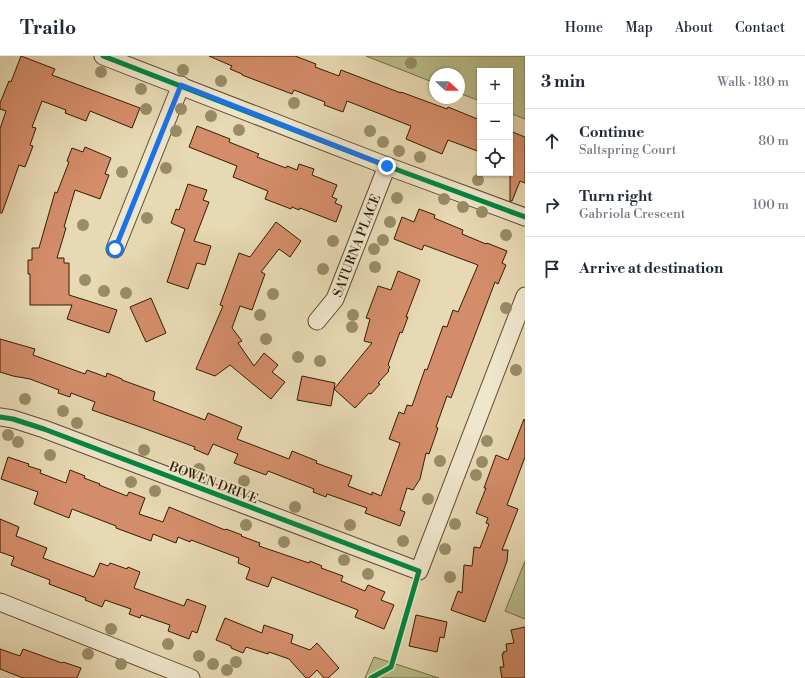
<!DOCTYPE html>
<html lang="en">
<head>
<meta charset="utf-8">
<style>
  :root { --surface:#fff; --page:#f6f6f7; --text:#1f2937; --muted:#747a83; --line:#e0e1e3 }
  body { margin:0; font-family:"Libre Bodoni",serif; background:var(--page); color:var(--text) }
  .controls { position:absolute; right:12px; top:12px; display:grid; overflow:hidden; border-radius:0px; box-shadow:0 1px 3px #0004 }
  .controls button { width:36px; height:36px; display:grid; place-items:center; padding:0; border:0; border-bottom:1px solid var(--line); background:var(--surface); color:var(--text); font:20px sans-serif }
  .compass { position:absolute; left:429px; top:12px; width:36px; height:36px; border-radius:50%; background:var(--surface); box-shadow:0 1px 3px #0004; rotate:111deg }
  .stop { position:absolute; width:12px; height:12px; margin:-9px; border:3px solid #1a73e8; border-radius:50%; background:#fff }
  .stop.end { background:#1a73e8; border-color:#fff; box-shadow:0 1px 4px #0008 }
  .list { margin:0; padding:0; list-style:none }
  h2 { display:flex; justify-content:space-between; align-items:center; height:52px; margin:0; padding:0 16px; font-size:17px }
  h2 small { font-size:13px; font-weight:400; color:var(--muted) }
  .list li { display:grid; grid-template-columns:26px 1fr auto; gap:12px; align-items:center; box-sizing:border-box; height:64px; padding:0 16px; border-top:1px solid var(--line) }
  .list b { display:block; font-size:15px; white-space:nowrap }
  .list p { margin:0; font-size:13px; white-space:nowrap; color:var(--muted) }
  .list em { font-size:13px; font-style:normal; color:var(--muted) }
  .icon { flex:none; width:22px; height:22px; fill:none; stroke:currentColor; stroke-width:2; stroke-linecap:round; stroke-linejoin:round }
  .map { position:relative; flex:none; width:525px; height:622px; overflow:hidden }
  header { display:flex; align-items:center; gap:24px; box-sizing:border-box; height:56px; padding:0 20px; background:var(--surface); border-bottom:1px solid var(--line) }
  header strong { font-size:19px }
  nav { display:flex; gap:22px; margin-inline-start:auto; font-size:14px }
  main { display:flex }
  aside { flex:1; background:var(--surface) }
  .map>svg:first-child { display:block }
  .green { fill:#b9be8a; stroke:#766e45 }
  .building { fill:#d48d6a; stroke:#321d00 }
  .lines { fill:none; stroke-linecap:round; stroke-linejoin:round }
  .minor-casing { stroke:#5f4c2d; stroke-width:19 }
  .minor { stroke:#efe6ce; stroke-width:17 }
  .cycleway-casing { stroke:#efe6ce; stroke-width:8 }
  .cycleway { stroke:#00873e; stroke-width:5 }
  .tree { fill:#998c67 }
  .route { stroke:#1a73e8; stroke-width:5 }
  .labels { text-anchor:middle; stroke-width:3.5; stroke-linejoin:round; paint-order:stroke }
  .street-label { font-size:13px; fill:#321d00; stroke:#efe6ce }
</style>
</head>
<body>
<header>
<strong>Trailo</strong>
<nav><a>Home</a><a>Map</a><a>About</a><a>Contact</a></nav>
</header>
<main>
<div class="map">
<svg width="525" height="622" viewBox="0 0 525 622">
  <rect width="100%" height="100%" fill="#e7d9b3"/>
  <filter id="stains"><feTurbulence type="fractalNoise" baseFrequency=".005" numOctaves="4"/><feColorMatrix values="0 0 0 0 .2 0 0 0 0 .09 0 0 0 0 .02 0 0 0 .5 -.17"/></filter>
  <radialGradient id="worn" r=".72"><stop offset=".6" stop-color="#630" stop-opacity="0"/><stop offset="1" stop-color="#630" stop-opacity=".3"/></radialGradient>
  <!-- green -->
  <path class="green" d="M366,0H525V63L510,57V15H480V45L459,37V18H435V27Z
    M525,505V563L505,555Z
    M374,601L439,622H365Z"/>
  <!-- building -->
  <path class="building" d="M21,0L55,13L52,19L140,52L132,72L90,55L86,65L65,57L66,54L42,45L32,71L36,72L30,89L33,90L25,111L19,109L2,157H0V73L6,55L0,53V47L9,25L11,26Z
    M209,0H295L316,8L315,11L339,20L341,14L401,37V36L447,53L448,51L480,64V96L448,84L442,98L406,83L411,70L347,45L343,56L324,49L325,46L294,34L292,38L242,19V18L230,13L232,10Z
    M197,70L230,83L229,86L259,98L257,101L286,112L287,110L297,114L299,108L314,113L312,119L337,129L332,141L337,143L335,147L342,150L336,166L300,152L299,154L292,151L291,153L265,143L268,135L233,121L237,110L189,91Z
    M510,75L525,81V127L520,125L512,145H510Z
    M85,91L111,102L105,118L109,119L100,143L75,134L64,171L66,172L57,202H64V207H69V239L117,254L109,277L67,263L72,249H30V218H28V204H32V192H39L55,136L57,137L69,106L67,105L72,92L83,96Z
    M188,128L207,134L203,144L209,146L194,185L211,190L205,209L197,207L188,233L167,226L185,173L171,167L176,153L179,154Z
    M419,153L435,159L434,162L463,174L462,178L486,188L487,187L507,195L502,207L506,209L498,228L495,226L451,342L447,340L436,371L438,372L429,398L426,397L420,423L413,434L407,432L400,454L405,456L400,470L365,457L367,452L327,438L326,441L313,436L314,433L268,415L266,419L234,407L238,398L213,388L208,399L194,393L195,391L146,373L92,354L95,346L71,337L70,341L58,337L59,334L30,323L13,320L0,316V283L35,293L33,299L85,318L87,314L106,321L107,317L122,323V324L155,336L153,344L205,364L208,357L242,371L237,383L289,403L292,395L317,405L316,407L352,420L348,430L372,439V436L381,440L400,387L389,383L399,356L404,358L407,349L412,350L425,313L427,314L443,270L447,271L453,254L458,256L478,209L424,189L422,194L394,183L402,161L414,166Z
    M276,166L301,185L290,201L279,193L261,216L265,218L252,254L240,250L232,272L242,285L238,287L254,310L264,297L278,309L272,316L285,326L271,343L230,309L215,320L196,313L223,250L220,249L239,197L250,201Z
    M398,215L420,224L406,261H408L402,277L400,276L388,309L390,311L388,314L389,315L378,327L380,328L371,338L369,337L355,352L334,333L331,350L297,344L302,320L335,327L334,333L372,287L364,285L370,263L366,262L378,230L391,234Z
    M151,242L166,277L146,286L130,251Z
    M524,363L525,364V401L507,449L518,453L502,494H508L507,505L485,566L451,554L458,535L462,537L464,509L472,510L474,491L480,492L489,468L486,467L488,462L476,457L486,432H484L496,399L508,404Z
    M8,401L29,408L28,410L41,414L40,417L66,427L70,414L85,420L84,422L100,428L99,429L127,440L129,436L145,442L139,458L163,466L169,451L225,474L226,473L242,479L241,480L260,487L259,490L309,507L310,505L322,510L321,512L343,520L341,525L365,535L368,529L385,536L381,544L394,549L384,573L355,561L358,554L272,521L268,531L246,523L250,512L238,507L239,502L191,484L190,486L178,481L176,487L153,478L151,485L116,472V470L72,453L69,462L34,448L38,436L1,423Z
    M0,463L19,471L16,480L47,492L43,502L94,521L100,507L108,510L110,507L127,513L128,511L140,516L134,532L184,550L187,543L206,550L197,577L192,575L189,583L168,575L170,569L141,559L140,562L129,558L131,553L105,544L102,551L85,544L86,542L49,528L50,524L11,509L14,501L0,496Z
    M416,559L447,566L444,582L440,581L437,596L409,590Z
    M225,562L262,577L264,569L293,579L291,587L310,594L317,587L339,612L328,622H324L317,614L309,622H306L289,603L269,596L268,598L246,591L243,597L231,592V590L216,584Z
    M525,571V622H502L500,611H504L502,598H504L503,596L507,595L506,588L514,587L511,574Z
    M0,593L20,600L23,593L62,607L63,606L81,612L77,622H23L0,613Z"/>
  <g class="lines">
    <!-- minor casing -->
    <g class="minor-casing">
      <g id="minor">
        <path d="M103,0L387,110L525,161"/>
        <path d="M115,193L181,29"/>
        <path id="s1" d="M317,265L335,243L387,110"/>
        <path d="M0,361L13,363L44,373L419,515L525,240"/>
        <path d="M0,546L191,622"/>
      </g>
    </g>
    <!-- minor -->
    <use href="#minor" class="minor"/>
    <!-- cycleway casing -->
    <g class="cycleway-casing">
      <path id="cycleway" d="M103,0L387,110L525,161
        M0,361L13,363L44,373L419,515L391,611L371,622"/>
    </g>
    <!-- cycleway -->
    <use href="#cycleway" class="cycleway"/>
  </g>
  <!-- trees -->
  <g class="tree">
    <circle cx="411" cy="7" r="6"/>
    <circle cx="183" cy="14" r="6"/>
    <circle cx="101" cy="16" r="6"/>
    <circle cx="221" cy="25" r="6"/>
    <circle cx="141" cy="33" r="6"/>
    <circle cx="294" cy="47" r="6"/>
    <circle cx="146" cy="53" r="6"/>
    <circle cx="181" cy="53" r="6"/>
    <circle cx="211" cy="60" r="6"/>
    <circle cx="239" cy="74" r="6"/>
    <circle cx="176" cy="75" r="6"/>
    <circle cx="370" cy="75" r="6"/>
    <circle cx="383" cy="86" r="6"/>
    <circle cx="399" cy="95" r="6"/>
    <circle cx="420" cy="101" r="6"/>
    <circle cx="166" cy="112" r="6"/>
    <circle cx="122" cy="116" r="6"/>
    <circle cx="478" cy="124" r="6"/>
    <circle cx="397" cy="142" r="6"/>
    <circle cx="444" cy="143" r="6"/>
    <circle cx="463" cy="151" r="6"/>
    <circle cx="482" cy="156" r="6"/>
    <circle cx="147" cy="162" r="6"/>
    <circle cx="390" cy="166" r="6"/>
    <circle cx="83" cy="169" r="6"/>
    <circle cx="506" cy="179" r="6"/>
    <circle cx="383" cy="184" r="6"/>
    <circle cx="333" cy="185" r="6"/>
    <circle cx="374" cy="193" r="6"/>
    <circle cx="375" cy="211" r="6"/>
    <circle cx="323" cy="213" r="6"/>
    <circle cx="85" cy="224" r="6"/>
    <circle cx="104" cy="235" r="6"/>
    <circle cx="126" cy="237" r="6"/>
    <circle cx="273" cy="238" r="6"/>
    <circle cx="506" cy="252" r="6"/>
    <circle cx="260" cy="259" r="6"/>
    <circle cx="353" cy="259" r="6"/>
    <circle cx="352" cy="271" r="6"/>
    <circle cx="266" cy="283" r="6"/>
    <circle cx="298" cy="301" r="6"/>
    <circle cx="320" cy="305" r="6"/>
    <circle cx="516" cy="314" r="6"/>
    <circle cx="25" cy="343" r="6"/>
    <circle cx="63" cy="355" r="6"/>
    <circle cx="77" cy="367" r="6"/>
    <circle cx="8" cy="379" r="6"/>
    <circle cx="487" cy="385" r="6"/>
    <circle cx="18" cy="386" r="6"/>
    <circle cx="144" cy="394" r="6"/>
    <circle cx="50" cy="399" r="6"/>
    <circle cx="440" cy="405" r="6"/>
    <circle cx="482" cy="406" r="6"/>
    <circle cx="199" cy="413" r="6"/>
    <circle cx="476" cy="419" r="6"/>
    <circle cx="244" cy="425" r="6"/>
    <circle cx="131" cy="426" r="6"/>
    <circle cx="155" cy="435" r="6"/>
    <circle cx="428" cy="443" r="6"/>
    <circle cx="295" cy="451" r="6"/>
    <circle cx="455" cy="468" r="6"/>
    <circle cx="246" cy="469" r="6"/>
    <circle cx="350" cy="469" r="6"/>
    <circle cx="403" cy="485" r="6"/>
    <circle cx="284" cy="486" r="6"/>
    <circle cx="445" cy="493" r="6"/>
    <circle cx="344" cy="504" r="6"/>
    <circle cx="368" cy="518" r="6"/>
    <circle cx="450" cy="521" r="6"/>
    <circle cx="111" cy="573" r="6"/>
    <circle cx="168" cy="588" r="6"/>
    <circle cx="88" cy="598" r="6"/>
    <circle cx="199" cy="600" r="6"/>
    <circle cx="236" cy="606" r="6"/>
    <circle cx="121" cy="608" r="6"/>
    <circle cx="213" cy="608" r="6"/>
    <circle cx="227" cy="614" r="6"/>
  </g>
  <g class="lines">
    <!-- route -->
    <path class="route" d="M115,193L181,29L387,110"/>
  </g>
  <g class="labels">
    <!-- street labels -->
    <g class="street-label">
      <text dy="5" stroke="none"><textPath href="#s1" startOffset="86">SATURNA PLACE</textPath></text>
      <text transform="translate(214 426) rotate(21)" y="5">BOWEN DRIVE</text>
    </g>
  </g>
  <rect width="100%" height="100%" filter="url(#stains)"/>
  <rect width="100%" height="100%" fill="url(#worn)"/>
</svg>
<div class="controls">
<button>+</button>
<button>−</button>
<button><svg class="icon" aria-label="locate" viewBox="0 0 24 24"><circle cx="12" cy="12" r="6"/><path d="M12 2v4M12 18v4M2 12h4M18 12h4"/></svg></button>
</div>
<svg class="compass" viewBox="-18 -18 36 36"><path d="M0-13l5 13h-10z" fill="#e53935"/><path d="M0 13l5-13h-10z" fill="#747a83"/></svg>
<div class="stop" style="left:115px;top:193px"></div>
<div class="stop end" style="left:387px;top:110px"></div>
</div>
<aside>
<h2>3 min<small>Walk · 180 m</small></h2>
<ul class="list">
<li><svg class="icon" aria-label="ahead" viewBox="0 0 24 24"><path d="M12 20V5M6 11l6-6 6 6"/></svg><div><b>Continue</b><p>Saltspring Court</p></div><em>80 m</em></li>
<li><svg class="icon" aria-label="right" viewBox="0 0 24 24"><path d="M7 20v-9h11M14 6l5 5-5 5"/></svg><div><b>Turn right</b><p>Gabriola Crescent</p></div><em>100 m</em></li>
<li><svg class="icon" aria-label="arrive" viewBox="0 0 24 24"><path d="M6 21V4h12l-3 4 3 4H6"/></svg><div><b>Arrive at destination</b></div></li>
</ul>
</aside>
</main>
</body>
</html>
